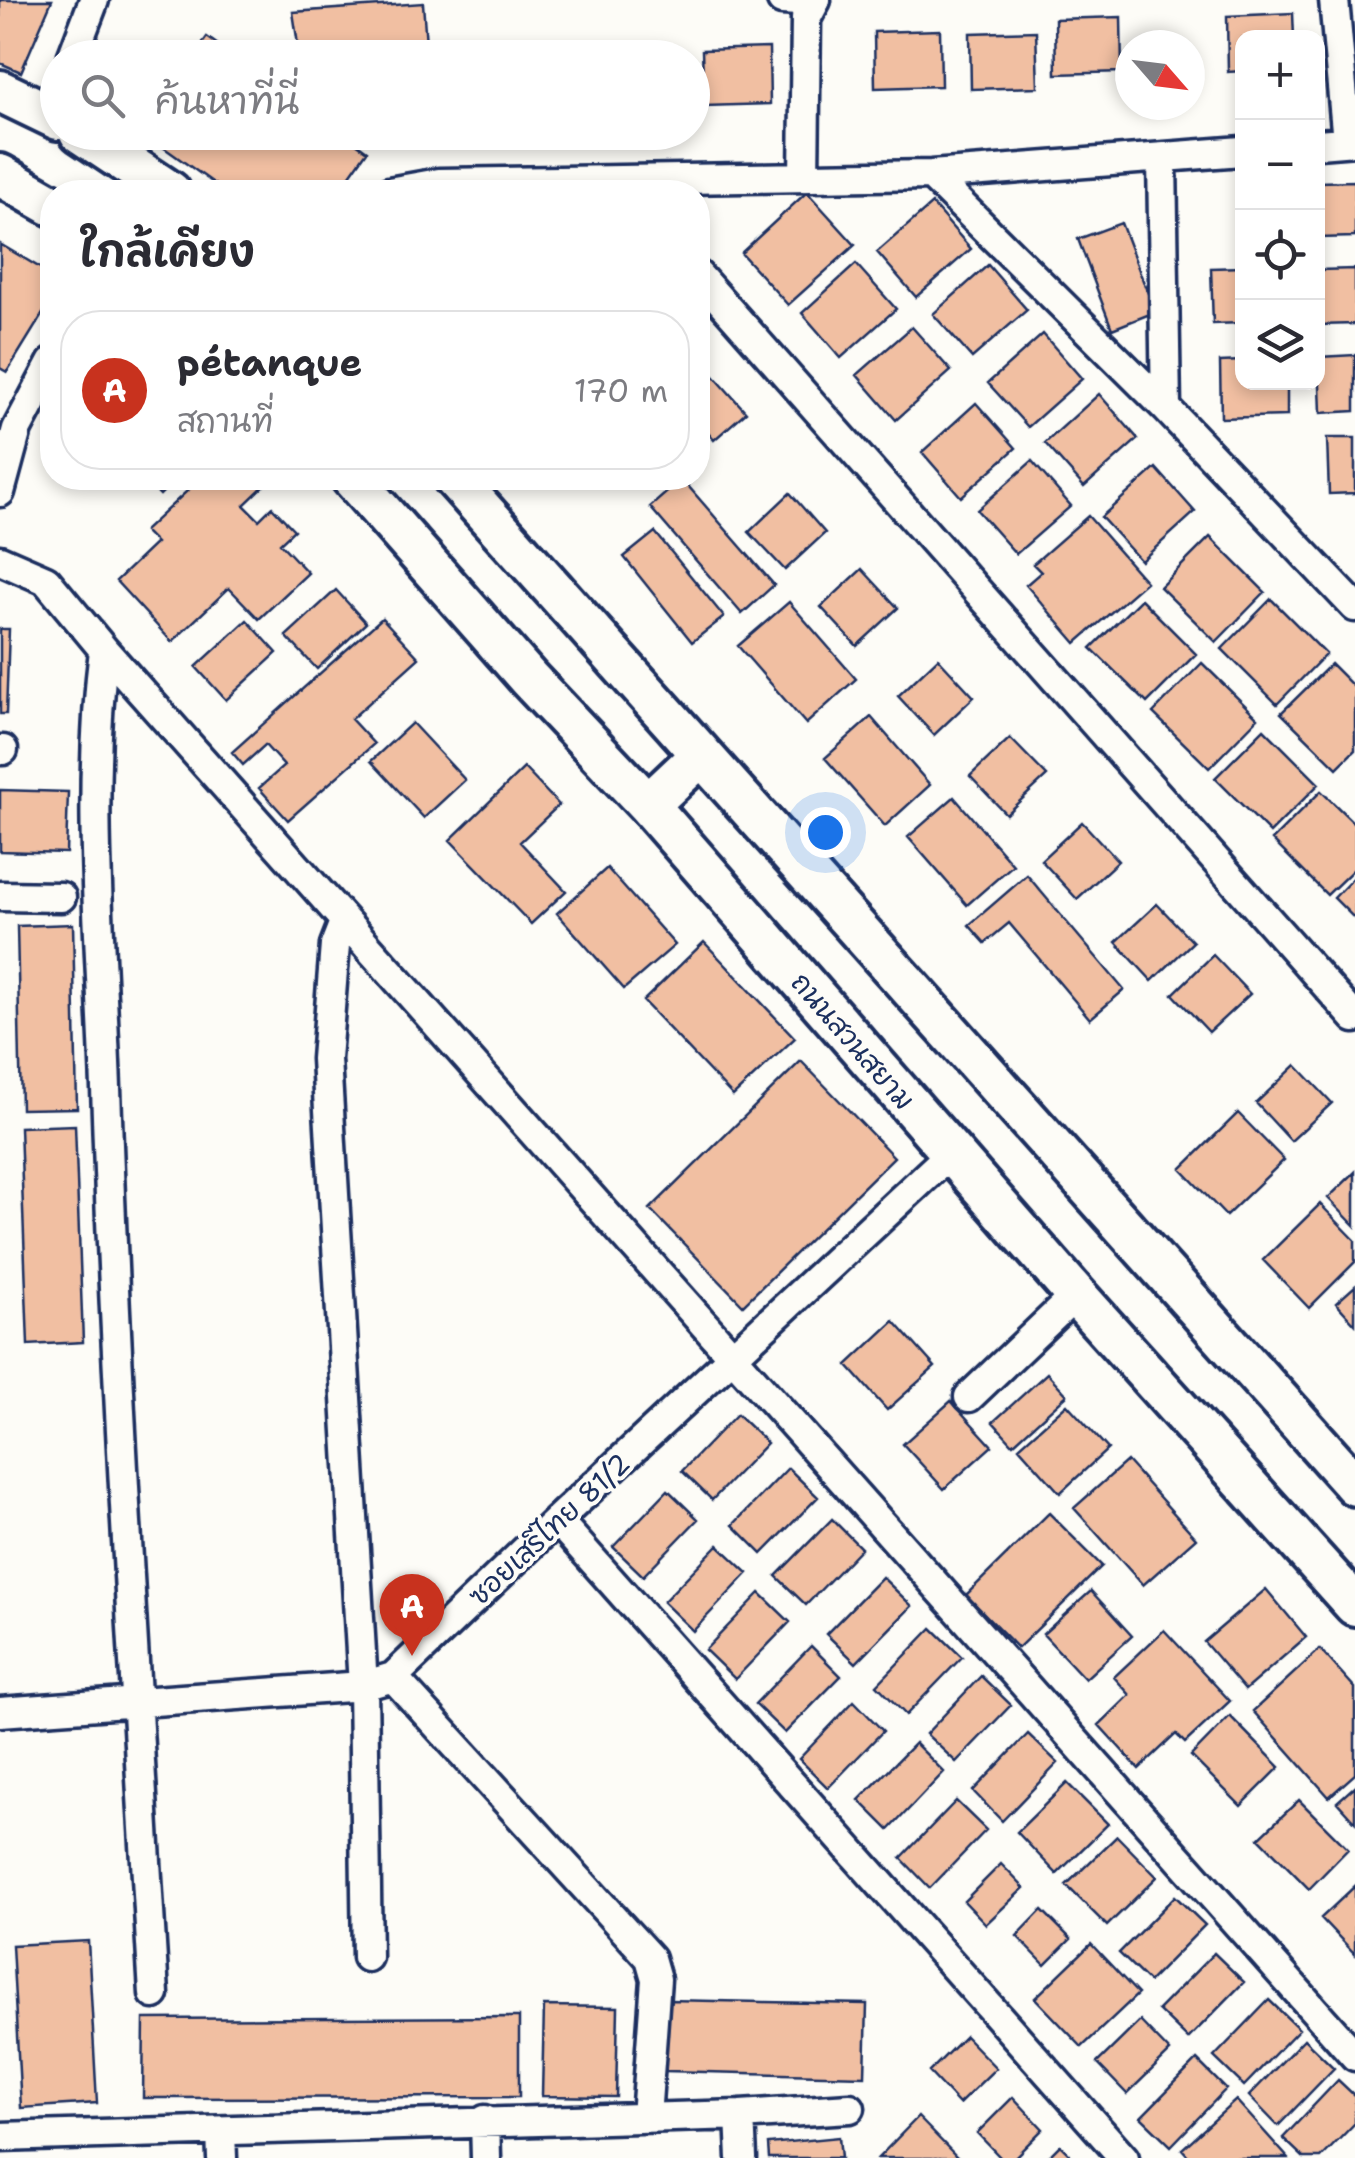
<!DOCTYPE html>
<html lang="th">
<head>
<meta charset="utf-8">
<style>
  :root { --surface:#fff; --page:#f7f7f7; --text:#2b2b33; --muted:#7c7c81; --line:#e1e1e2; --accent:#c8321e }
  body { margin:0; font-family:"Shantell Sans","Playpen Sans Thai",sans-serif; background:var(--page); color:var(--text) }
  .controls { position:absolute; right:30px; top:30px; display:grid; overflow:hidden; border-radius:20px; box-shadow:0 5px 15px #0003 }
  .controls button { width:90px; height:90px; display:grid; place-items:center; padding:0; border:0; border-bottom:2px solid var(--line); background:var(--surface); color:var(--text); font:50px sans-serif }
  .compass { position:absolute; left:1115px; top:30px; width:90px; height:90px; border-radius:50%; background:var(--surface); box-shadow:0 5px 15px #0003; rotate:118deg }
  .you { position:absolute; left:825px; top:832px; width:35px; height:35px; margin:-25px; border:8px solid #fff; border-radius:50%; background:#1a73e8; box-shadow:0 0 0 15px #1a73e833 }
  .badge { display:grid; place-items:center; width:65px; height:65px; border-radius:50%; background:var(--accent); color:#fff; font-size:32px; font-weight:700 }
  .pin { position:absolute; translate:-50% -82px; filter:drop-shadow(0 2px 5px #0008) }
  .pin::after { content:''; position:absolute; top:52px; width:35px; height:30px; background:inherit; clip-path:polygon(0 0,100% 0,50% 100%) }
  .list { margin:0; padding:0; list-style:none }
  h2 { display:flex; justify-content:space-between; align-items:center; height:130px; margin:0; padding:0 40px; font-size:42px }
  h2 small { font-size:32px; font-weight:400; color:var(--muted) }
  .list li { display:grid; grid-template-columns:65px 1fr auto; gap:30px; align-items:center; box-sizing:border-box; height:160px; margin:0 20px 20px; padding:0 20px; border:2px solid var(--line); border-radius:40px }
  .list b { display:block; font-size:38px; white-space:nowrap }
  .list p { margin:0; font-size:32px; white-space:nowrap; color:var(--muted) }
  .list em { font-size:32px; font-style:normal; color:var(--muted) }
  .icon { flex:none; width:55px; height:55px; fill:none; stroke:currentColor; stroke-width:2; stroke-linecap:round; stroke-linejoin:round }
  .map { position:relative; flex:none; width:1355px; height:2158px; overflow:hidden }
  .search { position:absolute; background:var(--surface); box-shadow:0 5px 15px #0003; left:40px; top:40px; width:670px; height:110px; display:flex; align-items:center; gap:25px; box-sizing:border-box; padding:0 35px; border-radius:55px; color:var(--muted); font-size:38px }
  .panel { position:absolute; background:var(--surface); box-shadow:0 5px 15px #0003; left:40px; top:180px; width:670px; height:310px; border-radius:40px }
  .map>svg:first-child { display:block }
  .building { fill:#f1bfa2; stroke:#1b2f5e; stroke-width:2.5 }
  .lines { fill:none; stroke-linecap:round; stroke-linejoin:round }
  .street-casing { stroke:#1b2f5e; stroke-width:35 }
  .secondary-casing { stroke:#1b2f5e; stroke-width:48 }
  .street { stroke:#fdfcf7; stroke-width:28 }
  .secondary { stroke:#fdfcf7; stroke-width:40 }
  .labels { text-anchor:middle; stroke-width:8; stroke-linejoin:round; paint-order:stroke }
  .street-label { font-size:28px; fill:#1b2f5e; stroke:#fdfcf7 }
</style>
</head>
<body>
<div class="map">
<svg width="1355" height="2158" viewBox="0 0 1355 2158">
  <rect width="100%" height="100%" fill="#fdfcf7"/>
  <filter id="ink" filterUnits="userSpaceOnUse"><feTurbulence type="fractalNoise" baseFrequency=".01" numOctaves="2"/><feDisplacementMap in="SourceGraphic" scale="20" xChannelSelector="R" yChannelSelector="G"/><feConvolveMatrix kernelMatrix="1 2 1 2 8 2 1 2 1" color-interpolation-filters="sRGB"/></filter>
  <g filter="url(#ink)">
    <!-- building -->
    <path class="building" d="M0,0H52L21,72L0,63Z
      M423,3L427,58H300L293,12Z
      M1293,13L1294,38H1242V71L1228,72L1227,16Z
      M1121,17L1122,72L1056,74L1055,19Z
      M940,30L941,86L875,88L874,32Z
      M1036,31L1038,87L971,89L970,33Z
      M207,37L236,58H192Z
      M679,48V58H613V50Z
      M769,48L770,104L704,106L702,50Z
      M142,132H341L367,151L338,192H226Z
      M1355,181V237L1318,238V182Z
      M807,192L855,245L788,305L741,253Z
      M932,204L971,249L916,297L877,252Z
      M1121,223L1155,312L1112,329L1078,239Z
      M0,244L52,275V299L7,372L0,368Z
      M856,264L896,309L841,358L802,313Z
      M988,265L1027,310L972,358L933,314Z
      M1242,267V323L1213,324L1211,268Z
      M1355,269V324L1318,325V270Z
      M912,327L951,371L896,420L857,375Z
      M1043,334L1082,379L1028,427L988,383Z
      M1355,355V411L1321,413L1319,357Z
      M698,358L746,412L714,440L698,421Z
      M1242,361V382H1287V416L1221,418L1220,362Z
      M1099,394L1138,439L1084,487L1045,443Z
      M976,403L1016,448L961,497L922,452Z
      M1327,438H1355V493L1329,494Z
      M1032,461L1071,506L1016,554L977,510Z
      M1156,468L1195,512L1141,561L1101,517Z
      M143,478H177L160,495Z
      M201,478H264L268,482L244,505L259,520L272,507L294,530L280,543L308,573L259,619L229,588L172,642L116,581L156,543L144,531Z
      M682,479L774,585L742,614L650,507Z
      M790,493L825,533L785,570L749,532Z
      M1088,516L1146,582L1076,643L1026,585L1041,572L1033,564Z
      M655,532L724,617L692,642L624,557Z
      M1210,537L1265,592L1216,642L1160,587Z
      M862,569L898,608L857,646L821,607Z
      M336,590L366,623L317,669L286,636Z
      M1141,599L1196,654L1147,703L1091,648Z
      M1271,599L1326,654L1277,704L1222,649Z
      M789,602L856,679L806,724L738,646Z
      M382,618L419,658L351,719L374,744L288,820L259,788L284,766L265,745L243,765L232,752Z
      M247,620L277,653L226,700L196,667Z
      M0,629H9L6,714H0Z
      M938,658L974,697L934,735L898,696Z
      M1202,663L1258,718L1209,768L1153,713Z
      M1331,664L1355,688V750L1337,768L1281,713Z
      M871,717L930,785L885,826L825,758Z
      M412,723L465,780L424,818L371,761Z
      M1264,729L1319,784L1270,833L1215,778Z
      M1010,738L1047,776L1006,814L970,776Z
      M524,768L559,805L520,842L566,891L531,924L450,840Z
      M0,790L68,792L66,853L0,851Z
      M1321,791L1355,824V868L1327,895L1272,840Z
      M954,797L1013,865L967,905L908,837Z
      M1082,822L1118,861L1077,899L1041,860Z
      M607,868L675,945L624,989L557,913Z
      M1027,875L1124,990L1090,1019L1009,923L985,943L969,925Z
      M1355,876V919L1334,898Z
      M1157,904L1193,942L1152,981L1116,942Z
      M73,924L77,1108L21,1109L17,926Z
      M704,942L795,1038L733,1096L643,1001Z
      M1213,955L1250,994L1209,1032L1173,994Z
      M801,1061L894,1157L743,1305L650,1209Z
      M1296,1065L1332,1103L1291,1141L1256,1103Z
      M1238,1113L1284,1160L1226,1216L1181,1169Z
      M75,1125L83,1342L28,1345L20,1127Z
      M1355,1172V1226L1328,1198Z
      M1320,1204L1355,1240V1262L1309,1308L1263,1260Z
      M1355,1286V1324L1336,1303Z
      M894,1321L935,1367L887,1410L847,1365Z
      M1047,1373L1067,1395L1013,1444L993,1422Z
      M951,1401L992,1446L944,1489L903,1444Z
      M1067,1404L1108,1449L1060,1493L1019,1447Z
      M737,1414L767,1443L712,1500L682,1471Z
      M1127,1461L1196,1538L1143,1585L1074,1508Z
      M788,1468L818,1497L762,1554L733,1525Z
      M668,1490L698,1519L643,1576L613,1547Z
      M1049,1513L1102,1566L1018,1648L966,1595Z
      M832,1519L861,1548L806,1605L776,1576Z
      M718,1545L748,1573L693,1631L663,1602Z
      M882,1577L912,1606L856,1663L826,1634Z
      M1266,1589L1306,1637L1245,1690L1204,1642Z
      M1091,1591L1132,1636L1085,1679L1043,1634Z
      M760,1593L790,1622L735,1679L705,1650Z
      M932,1628L962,1657L906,1715L877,1685Z
      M1164,1630L1230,1701L1185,1743L1176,1734L1139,1769L1099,1725L1130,1695L1114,1677Z
      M811,1646L841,1676L785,1733L755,1704Z
      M1320,1649L1355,1688V1774L1329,1797L1253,1711Z
      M981,1676L1011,1705L956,1762L926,1734Z
      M854,1701L883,1731L828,1788L799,1759Z
      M1230,1716L1280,1767L1241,1806L1191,1756Z
      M1028,1734L1058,1763L1002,1821L973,1791Z
      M915,1743L944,1772L889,1830L859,1800Z
      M1067,1783L1108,1824L1057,1874L1017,1832Z
      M1355,1786V1822L1337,1802Z
      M1299,1800L1348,1849L1309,1889L1259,1838Z
      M956,1801L986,1830L930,1888L901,1858Z
      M1117,1836L1157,1877L1107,1926L1066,1885Z
      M1001,1864L1024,1888L986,1924L964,1901Z
      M1355,1886V1954L1321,1918Z
      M1175,1896L1205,1925L1149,1982L1119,1953Z
      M1042,1910L1071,1939L1045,1965L1017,1936Z
      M88,1941L97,2103L21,2108L12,1945Z
      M1091,1944L1138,1994L1082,2047L1035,1998Z
      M1214,1953L1244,1982L1188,2039L1158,2010Z
      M667,2000L867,2004L865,2076L665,2071Z
      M1269,2000L1299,2029L1244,2086L1214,2057Z
      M544,2006L618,2007L616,2097L542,2096Z
      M519,2017V2097L143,2098L144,2019Z
      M1140,2021L1170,2052L1127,2094L1097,2063Z
      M965,2036L996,2068L959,2104L929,2072Z
      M1304,2039L1334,2068L1278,2126L1249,2096Z
      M1197,2060L1226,2089L1171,2146L1141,2117Z
      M1338,2080L1355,2096V2123L1321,2158H1304L1283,2138Z
      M1013,2097L1043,2129L1014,2158H1001L977,2133Z
      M1236,2100L1288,2158H1190L1182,2149Z
      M918,2117L958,2158H878Z
      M839,2137L841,2158H769L768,2144Z
      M1060,2145L1073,2158H1047Z"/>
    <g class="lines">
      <!-- street casing -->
      <g class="street-casing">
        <path id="street" d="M782,0L814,2
          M1334,0L1347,141
          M72,58L94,0
          M45,112L58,87
          M1318,144L1355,141
          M1162,159L1166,408
          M931,175L1166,408L1355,607
          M804,177L806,19L816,0
          M389,192L439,183L931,175L1242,151
          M698,275L1355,1018
          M0,492L17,429L52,363
          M0,560L46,580L104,650C86,794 101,943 106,1088C116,1390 136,1692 154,1994
          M104,650L1355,2056
          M0,750H3
          M0,896L61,897
          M344,922L335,945L326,1059L363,1686L367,1957
          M969,1397L1076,1295
          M557,1520L1124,2158
          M393,1677L650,1958L656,1979L646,2117
          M0,1712L363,1686L393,1677L557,1520L951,1153
          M740,2115L742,2158
          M485,2120L486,2158
          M221,2132L222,2158
          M0,2137L740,2115L850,2108"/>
      </g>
      <!-- secondary casing -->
      <g class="secondary-casing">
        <path id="secondary" d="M0,91L58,119
          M80,132L170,192
          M0,175L52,205
          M352,478L529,679L648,805L1076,1295L1355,1605
          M454,478L1355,1485
          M648,805L701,755"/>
      </g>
      <!-- street -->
      <use href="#street" class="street"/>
      <!-- secondary -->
      <use href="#secondary" class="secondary"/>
    </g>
  </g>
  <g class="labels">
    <!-- street labels -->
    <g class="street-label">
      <text transform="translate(853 1041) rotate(49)" y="10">ถนนสวนสยาม</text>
      <text transform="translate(549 1529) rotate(-43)" y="10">ซอยเสรีไทย 81/2</text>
    </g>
  </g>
</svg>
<div class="controls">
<button>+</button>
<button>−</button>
<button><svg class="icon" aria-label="locate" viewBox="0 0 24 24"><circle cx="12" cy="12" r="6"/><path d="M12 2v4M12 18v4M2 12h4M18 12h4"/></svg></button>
<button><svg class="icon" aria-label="layers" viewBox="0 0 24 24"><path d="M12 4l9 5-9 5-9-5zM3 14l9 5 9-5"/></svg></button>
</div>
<svg class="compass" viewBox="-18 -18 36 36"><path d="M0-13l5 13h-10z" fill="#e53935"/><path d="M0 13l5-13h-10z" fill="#7c7c81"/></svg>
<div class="you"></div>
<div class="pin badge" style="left:412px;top:1656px">A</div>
<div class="search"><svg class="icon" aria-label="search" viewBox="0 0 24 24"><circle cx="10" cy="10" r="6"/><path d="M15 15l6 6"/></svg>ค้นหาที่นี่</div>
<section class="panel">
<h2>ใกล้เคียง<small></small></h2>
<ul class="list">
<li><span class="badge">A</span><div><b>pétanque</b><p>สถานที่</p></div><em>170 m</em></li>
</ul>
</section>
</div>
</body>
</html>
